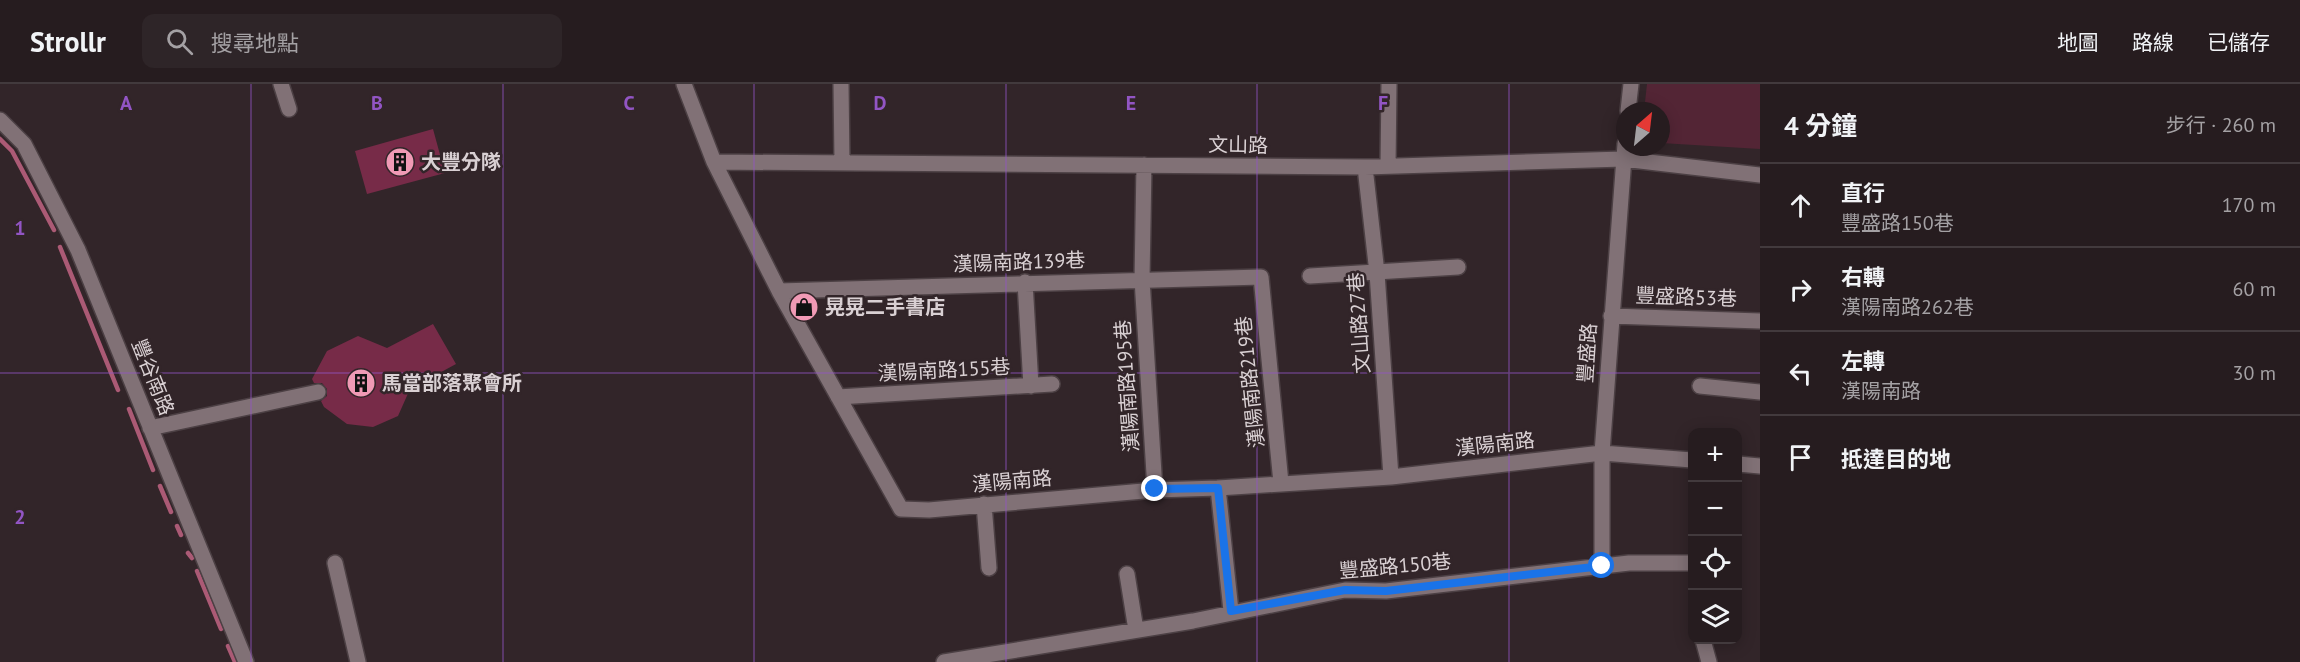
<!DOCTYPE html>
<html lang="zh-TW">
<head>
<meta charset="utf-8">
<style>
  :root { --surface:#261c1f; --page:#2e2528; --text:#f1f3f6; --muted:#a4a1a4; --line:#423a3d }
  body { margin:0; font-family:"PT Sans","Noto Sans TC",sans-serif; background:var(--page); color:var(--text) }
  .controls { position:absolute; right:18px; bottom:18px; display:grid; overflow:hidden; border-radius:12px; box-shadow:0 3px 15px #0003 }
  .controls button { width:54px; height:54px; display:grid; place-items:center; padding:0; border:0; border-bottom:2px solid var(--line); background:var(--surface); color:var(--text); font:30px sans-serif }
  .compass { position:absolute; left:1616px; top:18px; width:54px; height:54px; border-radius:50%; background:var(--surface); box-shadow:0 3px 15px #0003; rotate:28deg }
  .stop { position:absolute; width:18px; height:18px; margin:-14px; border:4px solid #1a73e8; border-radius:50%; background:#fff }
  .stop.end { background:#1a73e8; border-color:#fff; box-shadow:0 2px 6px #0008 }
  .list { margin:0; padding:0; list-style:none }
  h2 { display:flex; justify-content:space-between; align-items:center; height:78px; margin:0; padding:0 24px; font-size:26px }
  h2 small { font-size:20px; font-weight:400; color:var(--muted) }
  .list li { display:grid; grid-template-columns:39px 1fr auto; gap:18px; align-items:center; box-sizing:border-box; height:84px; padding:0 24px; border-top:2px solid var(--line) }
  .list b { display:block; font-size:22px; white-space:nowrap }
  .list p { margin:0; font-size:20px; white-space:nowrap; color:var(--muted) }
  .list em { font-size:20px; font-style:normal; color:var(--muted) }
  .icon { flex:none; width:33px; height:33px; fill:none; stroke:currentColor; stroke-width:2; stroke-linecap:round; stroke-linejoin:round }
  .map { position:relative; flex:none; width:1760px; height:578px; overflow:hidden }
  header { display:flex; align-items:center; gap:36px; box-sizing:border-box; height:84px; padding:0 30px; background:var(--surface); border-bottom:2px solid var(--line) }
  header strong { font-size:28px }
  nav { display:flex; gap:33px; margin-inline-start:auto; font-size:21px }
  .search { width:420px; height:54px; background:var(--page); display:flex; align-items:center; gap:15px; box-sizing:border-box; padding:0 21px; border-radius:12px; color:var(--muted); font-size:22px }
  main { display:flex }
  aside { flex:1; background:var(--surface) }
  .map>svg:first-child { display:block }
  .green { fill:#532535 }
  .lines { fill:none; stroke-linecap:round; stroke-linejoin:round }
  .stream { stroke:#ab5a75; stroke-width:4.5 }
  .building { fill:#772b48 }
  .minor-casing { stroke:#4c4044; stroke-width:18 }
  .minor { stroke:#817176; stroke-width:15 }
  .route { stroke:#1a73e8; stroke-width:8 }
  .grid { fill:none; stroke:#9255c4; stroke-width:1.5; stroke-opacity:0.55 }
  .labels { text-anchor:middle; stroke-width:5; stroke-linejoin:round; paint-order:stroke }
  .street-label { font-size:20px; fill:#d9d0d3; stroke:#322529 }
  .poi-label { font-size:20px; font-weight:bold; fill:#d9d0d3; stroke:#322529; text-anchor:start }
  .grid-label { font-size:20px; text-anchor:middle; font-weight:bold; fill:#9255c4; stroke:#322529; stroke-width:5; stroke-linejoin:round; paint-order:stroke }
</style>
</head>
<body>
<header>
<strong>Strollr</strong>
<div class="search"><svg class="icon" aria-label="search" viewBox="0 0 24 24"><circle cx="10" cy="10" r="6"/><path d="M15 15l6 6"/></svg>搜尋地點</div>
<nav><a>地圖</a><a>路線</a><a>已儲存</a></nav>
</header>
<main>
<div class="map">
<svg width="1760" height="578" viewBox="0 0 1760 578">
  <rect width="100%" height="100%" fill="#322529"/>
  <!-- green -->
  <path class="green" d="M1647,0H1760V65L1661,59V27H1644Z"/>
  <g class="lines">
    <!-- stream -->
    <path class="stream" d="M0,55L12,67L54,146
      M60,163L118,306
      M129,325L153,386
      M160,402L171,428
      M177,442L181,451
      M188,469L192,474
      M197,487L221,545
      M228,562L235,578"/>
  </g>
  <!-- building -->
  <path class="building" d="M433,45L445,89L367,110L355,67Z
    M433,240L456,280L410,305L398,332L373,343L347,340L324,323L321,317L327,312V305L322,299H314L312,295L327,267L358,252L387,264Z"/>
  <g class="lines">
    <!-- minor casing -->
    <g class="minor-casing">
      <path id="minor" d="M281,0L289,25
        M684,0L714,78L779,207L901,425L929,426L1155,406L1218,404L1391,393L1602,369L1692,376
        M841,0L842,77
        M1628,27L1631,0
        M0,36L24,60L78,166L246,578
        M714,78L1365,83L1623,75L1760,91
        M1144,81L1142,195L1155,406
        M1388,82L1389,0
        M1365,83L1377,189L1391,393
        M1310,192L1458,183
        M1025,198L1031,302
        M779,207L1261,193L1281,399
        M1611,232L1760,237
        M1700,302L1760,308
        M838,313L1052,300
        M150,344L318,308
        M1738,380L1760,382
        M1218,404L1231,527
        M984,420L989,484
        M335,479L358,578
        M1602,482V369L1625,60
        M1127,490L1136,546
        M1703,556L1709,578
        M944,578L1193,537L1345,506L1386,507L1629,479H1692"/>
    </g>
    <!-- minor -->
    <use href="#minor" class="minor"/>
  </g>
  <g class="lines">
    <!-- route -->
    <path class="route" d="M1155,405L1218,404L1231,527L1345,506L1386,507L1602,482"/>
  </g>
  <!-- grid -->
  <path class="grid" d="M251,0V578M503,0V578M754,0V578M1006,0V578M1257,0V578M1509,0V578M0,289H1760"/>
  <!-- icons -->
  <defs>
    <g id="building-disc" transform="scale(1.5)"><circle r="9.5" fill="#f09ab5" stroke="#322529"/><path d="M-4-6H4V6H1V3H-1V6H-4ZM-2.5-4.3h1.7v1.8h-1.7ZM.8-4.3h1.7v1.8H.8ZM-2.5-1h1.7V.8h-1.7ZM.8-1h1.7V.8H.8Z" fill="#111"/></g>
    <g id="shop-disc" transform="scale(1.5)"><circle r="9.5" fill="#f09ab5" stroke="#322529"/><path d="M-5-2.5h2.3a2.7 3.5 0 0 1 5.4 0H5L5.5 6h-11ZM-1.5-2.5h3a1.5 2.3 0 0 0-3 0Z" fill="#111"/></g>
  </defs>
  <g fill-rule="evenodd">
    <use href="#building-disc" x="400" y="78"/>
    <use href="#shop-disc" x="804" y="223"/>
    <use href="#building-disc" x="361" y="299"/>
  </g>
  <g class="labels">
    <!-- street labels -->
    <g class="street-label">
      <text transform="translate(1238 61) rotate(1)" y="7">文山路</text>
      <text transform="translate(1019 178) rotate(-2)" y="7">漢陽南路139巷</text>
      <text transform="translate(1686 213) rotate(2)" y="7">豐盛路53巷</text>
      <text transform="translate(1359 239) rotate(-94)" y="7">文山路27巷</text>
      <text transform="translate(1587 269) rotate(-86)" y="7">豐盛路</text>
      <text transform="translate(944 286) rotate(-3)" y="7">漢陽南路155巷</text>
      <text transform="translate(153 293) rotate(68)" y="7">豐谷南路</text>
      <text transform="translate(1250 298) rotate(-96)" y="7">漢陽南路219巷</text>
      <text transform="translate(1127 302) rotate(-94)" y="7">漢陽南路195巷</text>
      <text transform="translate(1495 360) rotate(-6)" y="7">漢陽南路</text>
      <text transform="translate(1012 397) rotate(-5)" y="7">漢陽南路</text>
      <text transform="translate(1395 482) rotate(-5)" y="7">豐盛路150巷</text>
    </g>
    <!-- poi labels -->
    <g class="poi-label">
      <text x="421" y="85">大豐分隊</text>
      <text x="825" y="230">晃晃二手書店</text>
      <text x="382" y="306">馬當部落聚會所</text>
    </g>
  </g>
  <g class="grid-label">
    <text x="126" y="26">A</text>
    <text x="377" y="26">B</text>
    <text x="629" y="26">C</text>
    <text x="880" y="26">D</text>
    <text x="1131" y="26">E</text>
    <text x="1383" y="26">F</text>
    <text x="20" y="151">1</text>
    <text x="20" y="440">2</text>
  </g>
</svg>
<div class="controls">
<button>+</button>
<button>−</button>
<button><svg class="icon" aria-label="locate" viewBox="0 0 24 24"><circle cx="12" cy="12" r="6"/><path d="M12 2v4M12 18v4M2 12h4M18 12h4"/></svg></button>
<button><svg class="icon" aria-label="layers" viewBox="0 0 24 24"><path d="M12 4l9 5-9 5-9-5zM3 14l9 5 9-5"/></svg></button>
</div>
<svg class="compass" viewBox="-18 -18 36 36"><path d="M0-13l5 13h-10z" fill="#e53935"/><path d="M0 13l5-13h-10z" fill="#a4a1a4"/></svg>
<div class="stop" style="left:1602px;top:482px"></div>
<div class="stop end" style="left:1155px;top:405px"></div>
</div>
<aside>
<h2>4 分鐘<small>步行 · 260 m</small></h2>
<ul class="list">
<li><svg class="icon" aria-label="ahead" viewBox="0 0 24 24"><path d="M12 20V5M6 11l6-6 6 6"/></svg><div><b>直行</b><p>豐盛路150巷</p></div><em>170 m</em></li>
<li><svg class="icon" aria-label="right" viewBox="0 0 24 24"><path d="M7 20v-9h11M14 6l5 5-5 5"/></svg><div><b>右轉</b><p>漢陽南路262巷</p></div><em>60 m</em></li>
<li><svg class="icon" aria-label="left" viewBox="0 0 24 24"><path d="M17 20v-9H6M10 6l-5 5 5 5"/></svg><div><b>左轉</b><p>漢陽南路</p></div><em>30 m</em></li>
<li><svg class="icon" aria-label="arrive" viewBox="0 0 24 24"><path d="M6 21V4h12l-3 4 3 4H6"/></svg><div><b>抵達目的地</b></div></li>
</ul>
</aside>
</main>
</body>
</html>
